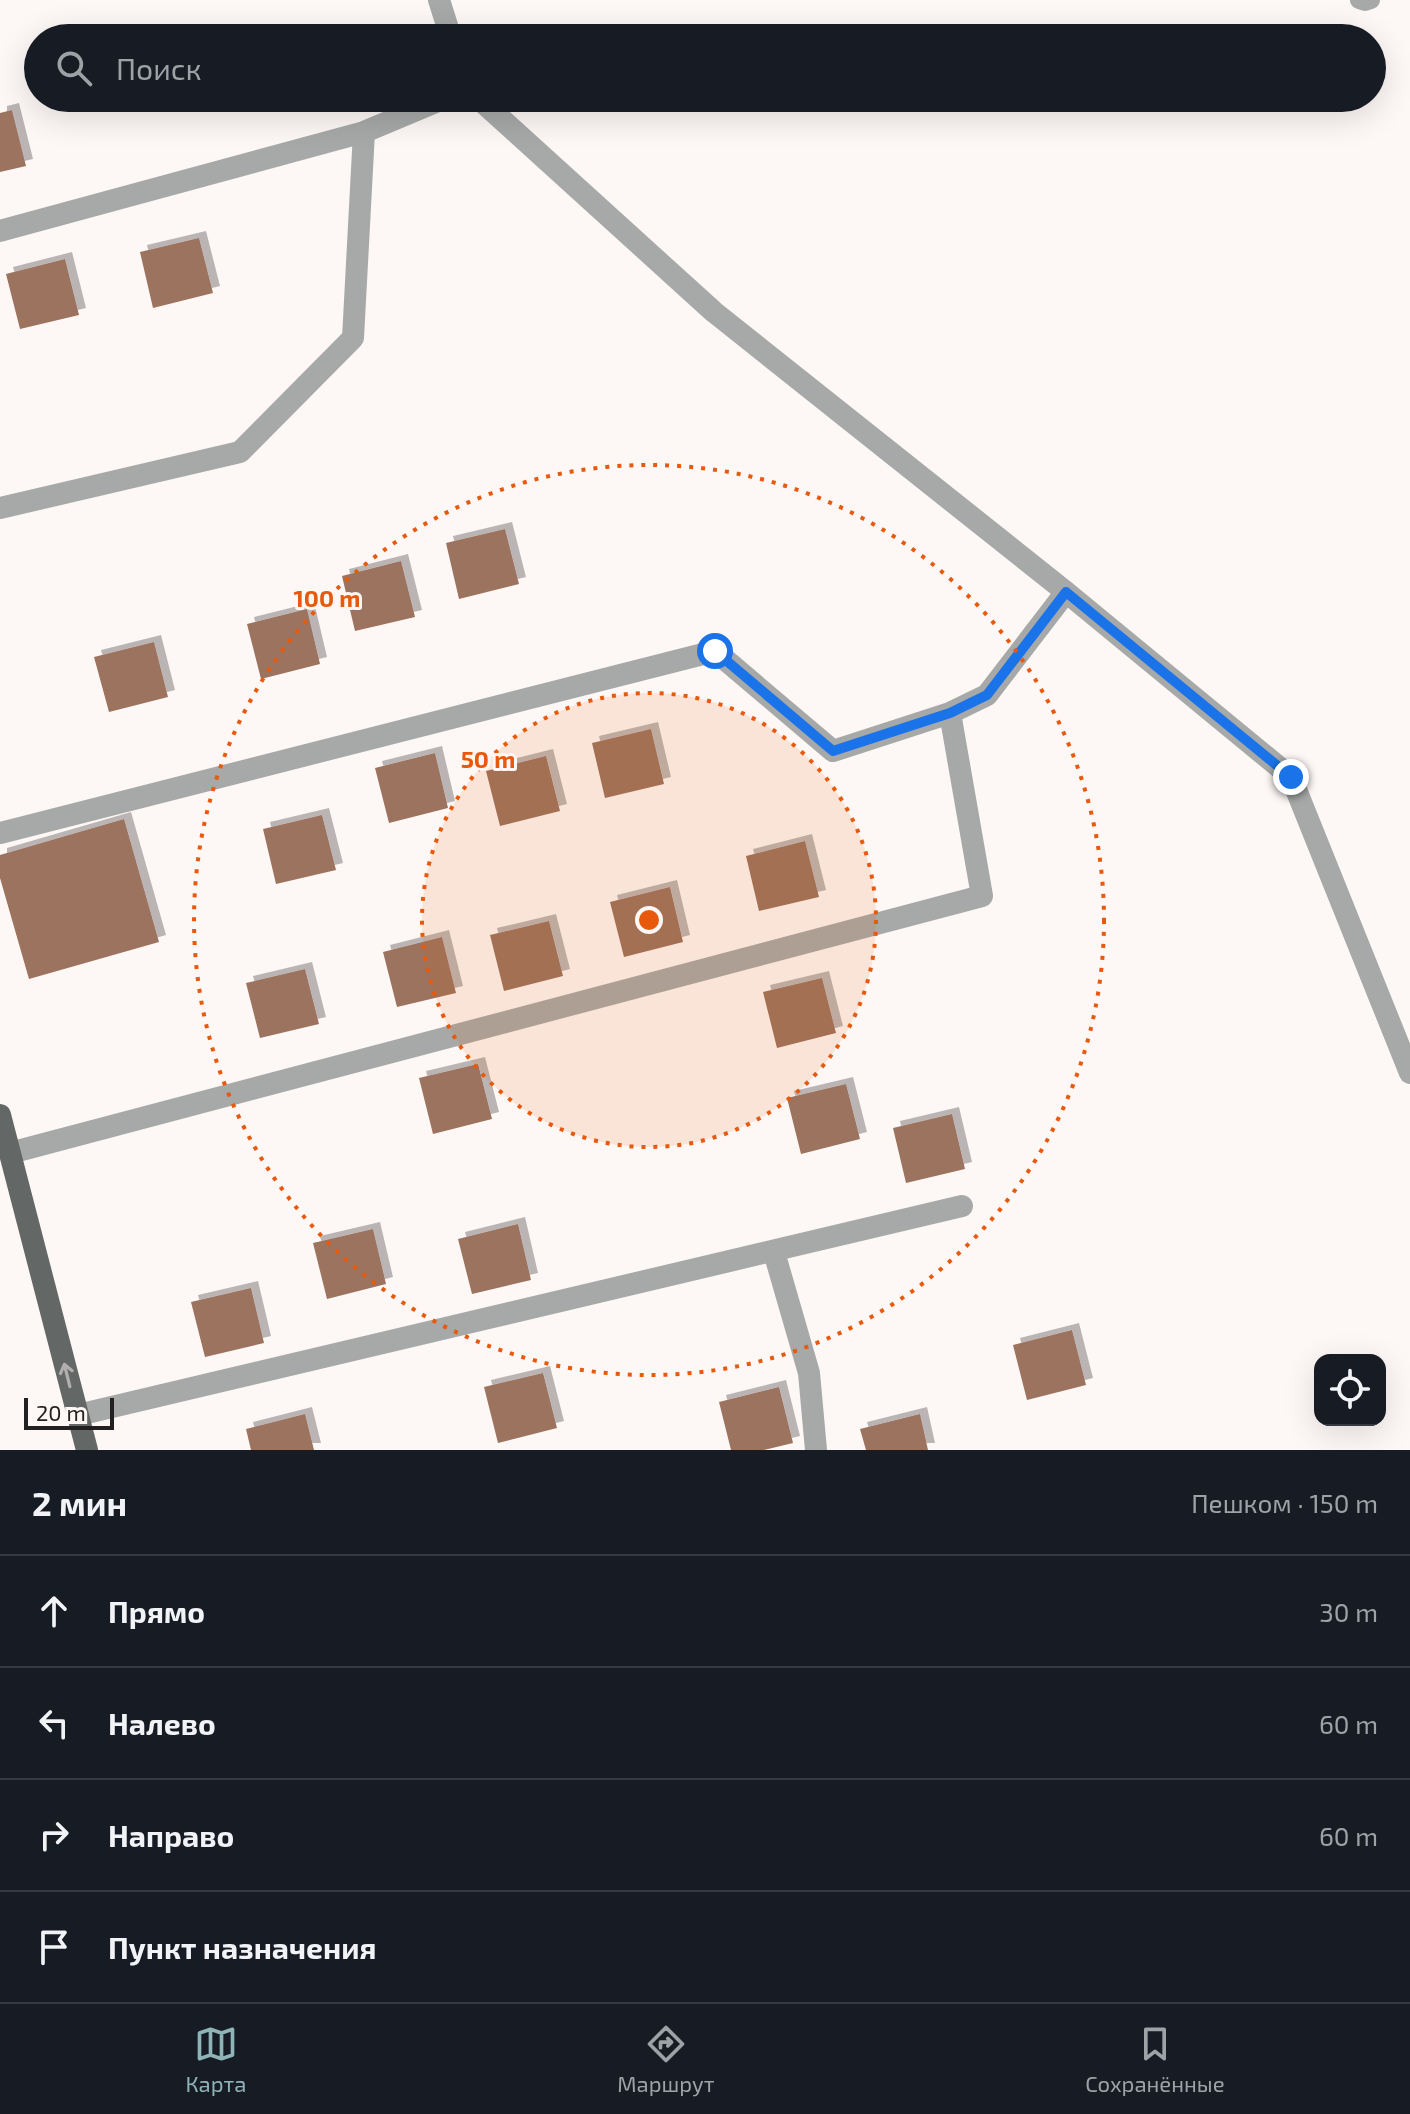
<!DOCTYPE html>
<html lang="ru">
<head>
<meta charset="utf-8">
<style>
  :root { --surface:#171b24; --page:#242831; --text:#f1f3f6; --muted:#9ea1a6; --line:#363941; --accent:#8fb4b8 }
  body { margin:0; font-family:"Exo 2",sans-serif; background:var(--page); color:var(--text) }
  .controls { position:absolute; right:24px; bottom:24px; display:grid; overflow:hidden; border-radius:16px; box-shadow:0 8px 32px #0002 }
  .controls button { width:72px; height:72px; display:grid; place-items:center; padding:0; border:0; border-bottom:2px solid var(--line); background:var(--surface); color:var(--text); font:40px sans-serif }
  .scale { position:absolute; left:24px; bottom:20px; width:90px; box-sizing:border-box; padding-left:8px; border:4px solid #222020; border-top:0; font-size:22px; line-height:28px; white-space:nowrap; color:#222020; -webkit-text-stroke:6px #fdf7f5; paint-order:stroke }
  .stop { position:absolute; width:24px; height:24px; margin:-18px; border:6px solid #1a73e8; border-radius:50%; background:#fff }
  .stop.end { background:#1a73e8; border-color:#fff; box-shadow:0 2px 8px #0008 }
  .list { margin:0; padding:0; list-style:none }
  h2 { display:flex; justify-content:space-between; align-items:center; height:104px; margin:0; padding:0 32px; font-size:34px }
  h2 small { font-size:26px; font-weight:400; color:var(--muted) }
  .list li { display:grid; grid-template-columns:52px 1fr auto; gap:24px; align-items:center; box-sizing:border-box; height:112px; padding:0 32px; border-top:2px solid var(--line) }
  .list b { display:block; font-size:30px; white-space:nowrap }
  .list em { font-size:26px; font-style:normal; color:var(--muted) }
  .icon { flex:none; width:44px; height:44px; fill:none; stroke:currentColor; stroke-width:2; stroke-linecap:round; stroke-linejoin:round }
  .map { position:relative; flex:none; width:1410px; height:1450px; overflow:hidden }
  .search { position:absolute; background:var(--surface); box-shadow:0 8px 32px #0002; left:24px; right:24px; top:24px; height:88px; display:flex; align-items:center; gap:20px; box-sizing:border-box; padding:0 28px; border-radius:44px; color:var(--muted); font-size:30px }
  .sheet { height:552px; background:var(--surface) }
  nav { display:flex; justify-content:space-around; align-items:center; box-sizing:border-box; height:112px; border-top:2px solid var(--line); background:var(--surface); font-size:22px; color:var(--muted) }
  nav a { display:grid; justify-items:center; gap:4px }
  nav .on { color:var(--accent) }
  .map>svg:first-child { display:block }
  .building { fill:#9b735f; filter:url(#shadow) }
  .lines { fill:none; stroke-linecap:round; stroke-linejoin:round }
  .service { stroke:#a6a9a8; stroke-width:18 }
  .minor { stroke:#a6a9a8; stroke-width:22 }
  .primary { stroke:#636766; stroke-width:22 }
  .oneway { stroke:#b0afae }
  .route { stroke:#1a73e8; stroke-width:10 }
  .ring { fill:none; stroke:#e8590c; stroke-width:4; stroke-dasharray:4 8 }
  .centre { fill:#e8590c; stroke:#fdf7f5; stroke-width:4 }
  .ring-label { font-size:24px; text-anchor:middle; font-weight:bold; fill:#e8590c; stroke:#fdf7f5; stroke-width:6; stroke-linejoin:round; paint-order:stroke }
</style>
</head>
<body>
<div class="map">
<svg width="1410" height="1450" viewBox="0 0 1410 1450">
  <defs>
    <filter id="shadow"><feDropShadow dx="7" dy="-7" stdDeviation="0" flood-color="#0004"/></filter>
  </defs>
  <rect width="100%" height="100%" fill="#fdf7f5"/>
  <!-- building -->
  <path class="building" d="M12,110L26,166L0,172V113Z
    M199,238L213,293L153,308L140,252Z
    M65,259L79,315L20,329L6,274Z
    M505,529L519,584L459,599L446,543Z
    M401,561L415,617L355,631L342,576Z
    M307,609L320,664L261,679L247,624Z
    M154,642L168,697L109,712L94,657Z
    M651,729L664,784L605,798L592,743Z
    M435,753L448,808L389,823L375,768Z
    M546,756L560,811L500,826L486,771Z
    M322,815L336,870L276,884L263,829Z
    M124,819L159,942L29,979L0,878V855Z
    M805,841L819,897L759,911L746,856Z
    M670,887L683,942L624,957L610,902Z
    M549,921L563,976L504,991L490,935Z
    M442,937L456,993L397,1007L383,952Z
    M305,969L319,1024L260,1038L246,983Z
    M822,978L836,1033L777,1048L763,992Z
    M478,1064L492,1119L433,1134L419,1078Z
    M846,1084L860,1139L801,1154L787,1098Z
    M952,1114L965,1169L906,1183L893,1128Z
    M518,1224L531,1280L472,1294L458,1239Z
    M373,1229L386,1284L327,1299L313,1243Z
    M251,1288L264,1343L205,1357L191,1302Z
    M1072,1330L1086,1385L1027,1400L1013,1345Z
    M543,1373L557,1428L498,1443L484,1387Z
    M779,1387L793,1443L764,1450H731L719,1402Z
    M305,1414L314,1450H251L246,1429Z
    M920,1414L928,1450H866L860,1429Z"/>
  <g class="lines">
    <!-- service -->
    <path class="service" d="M1359,0L1365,2L1371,0"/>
    <!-- minor -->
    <path class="minor" d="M439,0L451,38
      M478,98L714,312L1066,592L1291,777L1410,1073
      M0,231L364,132L445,98
      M0,508L240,452L353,338L364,132
      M0,833L715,651L833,751L950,713L987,695L1066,592
      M10,1153L982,896L950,713
      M774,1252L809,1373L816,1450
      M78,1415L962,1206"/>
    <!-- primary -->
    <path class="primary" d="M0,1115L87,1450"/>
  </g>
  <!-- one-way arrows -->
  <defs><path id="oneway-shaft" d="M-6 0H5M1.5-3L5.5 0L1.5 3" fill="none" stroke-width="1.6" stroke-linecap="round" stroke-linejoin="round" transform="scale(2)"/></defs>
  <use class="oneway" href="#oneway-shaft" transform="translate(67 1375) rotate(-104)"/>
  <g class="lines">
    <!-- route -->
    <path class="route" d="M715,651L833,751L950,713L987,695L1066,592L1291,777"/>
  </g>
  <!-- distance rings -->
  <circle cx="649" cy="920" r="227" fill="#e8590c" fill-opacity=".12"/>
  <g class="ring">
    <circle cx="649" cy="920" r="227"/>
    <circle cx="649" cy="920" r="455"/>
  </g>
  <circle cx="649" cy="920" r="12" class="centre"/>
  <g class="ring-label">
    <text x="327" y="607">100 m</text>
    <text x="488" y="768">50 m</text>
  </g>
</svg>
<div class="controls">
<button><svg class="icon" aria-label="locate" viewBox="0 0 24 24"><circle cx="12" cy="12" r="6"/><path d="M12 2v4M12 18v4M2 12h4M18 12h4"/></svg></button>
</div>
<div class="scale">20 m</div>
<div class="stop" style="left:715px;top:651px"></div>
<div class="stop end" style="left:1291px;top:777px"></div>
<div class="search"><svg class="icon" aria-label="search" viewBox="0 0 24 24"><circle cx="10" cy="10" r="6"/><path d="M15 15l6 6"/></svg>Поиск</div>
</div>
<section class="sheet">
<h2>2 мин<small>Пешком · 150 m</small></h2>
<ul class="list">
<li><svg class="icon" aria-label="ahead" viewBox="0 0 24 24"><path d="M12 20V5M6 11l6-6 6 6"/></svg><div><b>Прямо</b></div><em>30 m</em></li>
<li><svg class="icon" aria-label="left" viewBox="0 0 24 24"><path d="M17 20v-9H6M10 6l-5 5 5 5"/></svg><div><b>Налево</b></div><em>60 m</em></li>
<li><svg class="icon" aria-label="right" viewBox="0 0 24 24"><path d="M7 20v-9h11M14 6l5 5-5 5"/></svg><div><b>Направо</b></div><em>60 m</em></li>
<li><svg class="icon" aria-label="arrive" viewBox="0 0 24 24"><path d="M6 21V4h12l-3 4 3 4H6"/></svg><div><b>Пункт назначения</b></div></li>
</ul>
</section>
<nav>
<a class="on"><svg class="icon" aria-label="map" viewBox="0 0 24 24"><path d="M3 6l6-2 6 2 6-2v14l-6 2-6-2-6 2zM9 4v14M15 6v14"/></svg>Карта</a>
<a><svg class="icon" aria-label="directions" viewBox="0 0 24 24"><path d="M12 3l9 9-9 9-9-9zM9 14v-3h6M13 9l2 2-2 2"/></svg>Маршрут</a>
<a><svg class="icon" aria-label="saved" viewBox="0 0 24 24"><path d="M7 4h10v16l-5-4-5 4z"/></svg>Сохранённые</a>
</nav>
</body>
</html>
